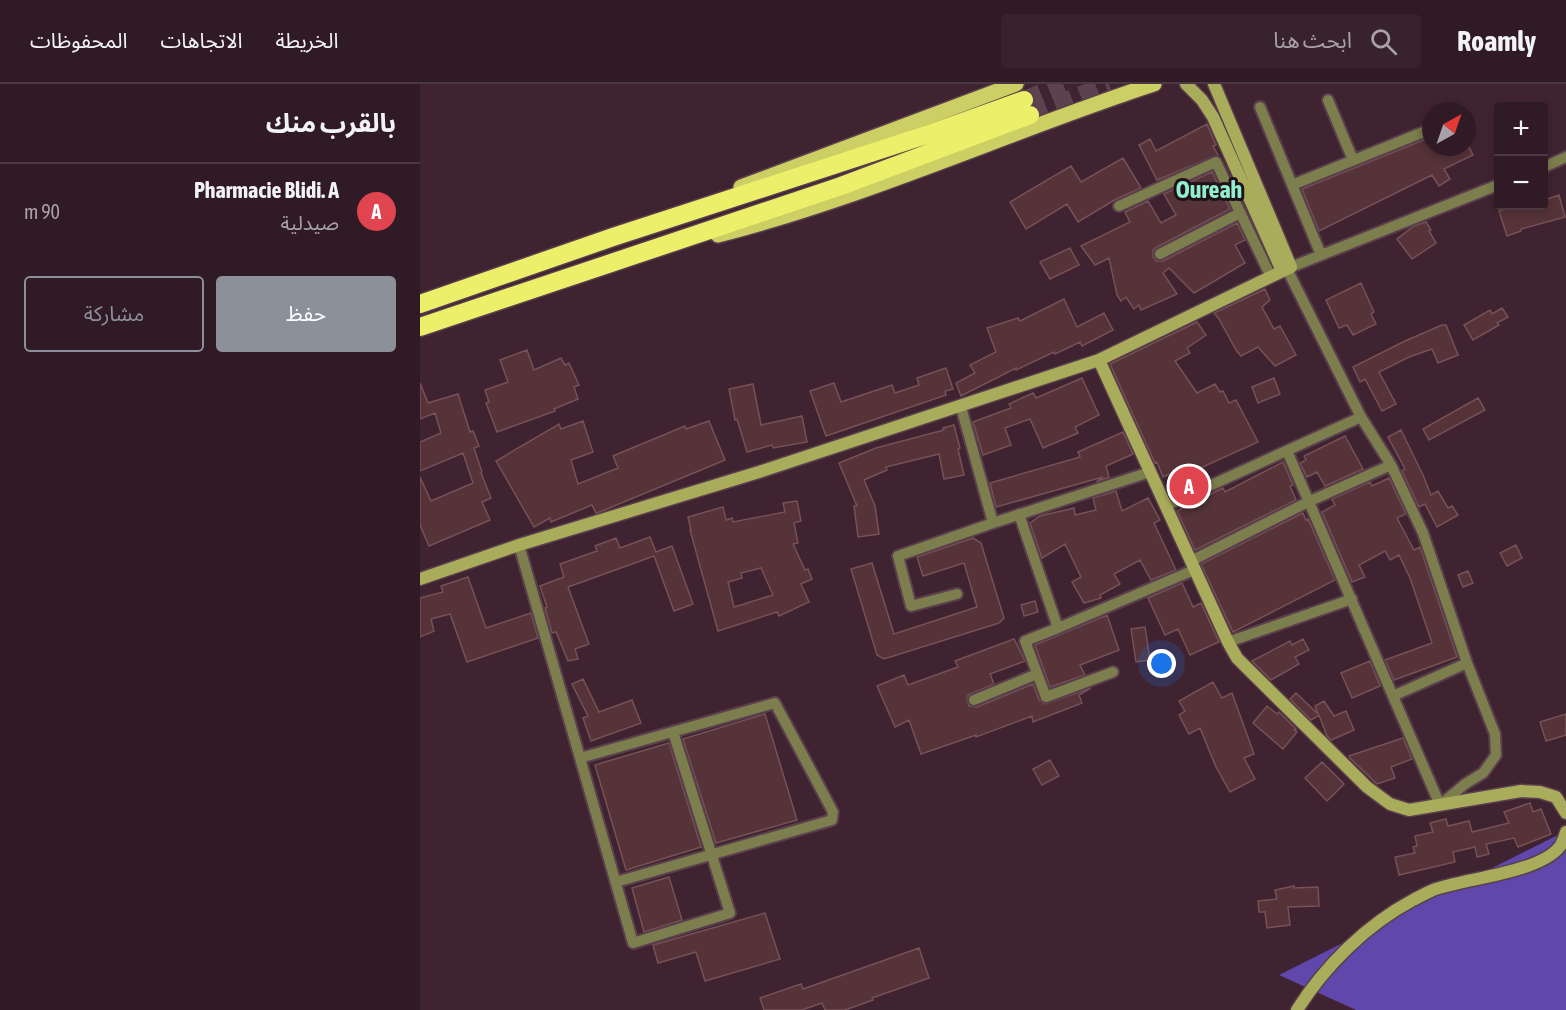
<!DOCTYPE html>
<html lang="ar">
<head>
<meta charset="utf-8">
<style>
  :root { --surface:#301a25; --page:#38232d; --text:#f1f3f6; --muted:#a8a1a7; --line:#4b3842; --accent:#8c9099 }
  body { margin:0; font-family:"Asap Condensed","Noto Sans Arabic",sans-serif; background:var(--page); color:var(--text); direction:rtl }
  .controls { position:absolute; right:18px; top:18px; display:grid; overflow:hidden; border-radius:6px; box-shadow:0 3px 9px #0003 }
  .controls button { width:54px; height:54px; display:grid; place-items:center; padding:0; border:0; border-bottom:2px solid var(--line); background:var(--surface); color:var(--text); font:30px sans-serif }
  .compass { position:absolute; left:1002px; top:18px; width:54px; height:54px; border-radius:50%; background:var(--surface); box-shadow:0 3px 9px #0003; rotate:40deg }
  .you { position:absolute; left:742px; top:580px; width:21px; height:21px; margin:-15px; border:4px solid #fff; border-radius:50%; background:#1a73e8; box-shadow:0 0 0 9px #1a73e833 }
  .badge { display:grid; place-items:center; width:39px; height:39px; border-radius:50%; background:var(--accent); color:#fff; font-size:20px; font-weight:700 }
  .pin { position:absolute; translate:-50% -50%; border:3px solid #fff; box-shadow:0 2px 6px #0006 }
  .list { margin:0; padding:0; list-style:none }
  h2 { display:flex; justify-content:space-between; align-items:center; height:78px; margin:0; padding:0 24px; font-size:26px }
  h2 small { font-size:20px; font-weight:400; color:var(--muted) }
  .list li { display:grid; grid-template-columns:39px 1fr auto; gap:18px; align-items:center; box-sizing:border-box; height:96px; padding:0 24px; border-top:2px solid var(--line) }
  .list b { display:block; font-size:22px; white-space:nowrap }
  .list p { margin:0; font-size:20px; white-space:nowrap; color:var(--muted) }
  .list em { font-size:20px; font-style:normal; color:var(--muted) }
  .actions { display:flex; gap:12px; padding:18px 24px }
  .actions a { flex:1; padding:14px 0; border:2px solid var(--accent); border-radius:6px; text-align:center; font-size:21px; color:var(--accent) }
  .actions .main { background:var(--accent); color:#fff }
  .icon { flex:none; width:33px; height:33px; fill:none; stroke:currentColor; stroke-width:2; stroke-linecap:round; stroke-linejoin:round }
  .map { position:relative; flex:none; width:1146px; height:926px; overflow:hidden; direction:ltr }
  header { display:flex; align-items:center; gap:36px; box-sizing:border-box; height:84px; padding:0 30px; background:var(--surface); border-bottom:2px solid var(--line) }
  header strong { font-size:28px }
  nav { display:flex; gap:33px; margin-inline-start:auto; font-size:21px }
  .search { width:420px; height:54px; background:var(--page); display:flex; align-items:center; gap:15px; box-sizing:border-box; padding:0 21px; border-radius:6px; color:var(--muted); font-size:22px }
  main { display:flex }
  aside { flex:1; background:var(--surface) }
  .map>svg:first-child { display:block }
  .forest { fill:#5f47ab }
  .building { fill:#553338; stroke:#765156; stroke-width:1.5; fill-rule:evenodd }
  .lines { fill:none; stroke-linecap:round; stroke-linejoin:round }
  .highway-tunnel { stroke:#5c414e; stroke-width:18; stroke-dasharray:18 9; stroke-linecap:butt }
  .street-casing { stroke:#5a3f4c; stroke-width:14 }
  .secondary-casing { stroke:#5a3f4c; stroke-width:15 }
  .primary-casing { stroke:#5a3f4c; stroke-width:18 }
  .highway-casing { stroke:#5a3f4c; stroke-width:21 }
  .street { stroke:#7c7e4d; stroke-width:10 }
  .secondary { stroke:#a9ac5a; stroke-width:12 }
  .primary { stroke:#cccf63; stroke-width:15 }
  .highway { stroke:#ecef6a; stroke-width:18 }
  .labels { text-anchor:middle; stroke-width:6; stroke-linejoin:round; paint-order:stroke }
  .quarter-label { font-size:24px; font-weight:bold; fill:#91eece; stroke:#1f1117 }
</style>
</head>
<body>
<header>
<strong>Roamly</strong>
<div class="search"><svg class="icon" aria-label="search" viewBox="0 0 24 24"><circle cx="10" cy="10" r="6"/><path d="M15 15l6 6"/></svg>ابحث هنا</div>
<nav><a>الخريطة</a><a>الاتجاهات</a><a>المحفوظات</a></nav>
</header>
<main>
<div class="map">
<svg width="1146" height="926" viewBox="0 0 1146 926">
  <rect width="100%" height="100%" fill="#402331"/>
  <!-- forest -->
  <path class="forest" d="M1146,747V926H936L859,891Z"/>
  <!-- building -->
  <path class="building" d="M787,40L796,61L793,62L798,71L737,96L719,61L730,55L736,67Z
    M1011,53V63H1049L1053,71L1024,85L1030,95L1019,102L1012,91L899,147L882,105Z
    M703,74L721,104L696,115L658,138L647,120L606,145L590,118L651,82L661,98Z
    M792,88L810,125L737,163L733,166V173L736,177H743L817,139L825,156L815,161L825,179L774,209L749,184L743,189L757,210L721,226L719,221L714,225L706,213L701,217L697,211L689,174L675,181L661,162L710,138L705,128L728,117L741,139L756,131L744,110Z
    M1139,111L1145,133L1101,145V147L1087,152L1079,127L1096,122H1124V116Z
    M1006,138L1011,146L1009,147L1016,159L992,175L977,155L994,142Z
    M650,164L659,181L630,195L620,178Z
    M941,199L954,228L951,230L956,240L933,251L927,241L919,244L906,216Z
    M845,205L850,216L842,223L854,245L860,242L876,271L855,282L838,263L821,272L816,266L799,235L794,229Z
    M644,215L657,243L684,229L693,246L662,262L660,258L635,270L634,268L596,286V284L541,312L536,299L555,289L550,281L576,268L567,244L598,234L600,237Z
    M1082,224L1088,233L1077,239L1079,241L1053,256L1044,241L1070,226L1072,230Z
    M777,238L786,251L767,264L770,269L755,277L777,309L795,300L800,308L803,307L809,319L816,316L838,358L754,396L752,389L743,393L737,378L735,379L690,280Z
    M1022,241H1026L1038,271L1018,279L1012,265L989,273L959,288L976,320L962,327L945,295L940,298L933,283L985,257Z
    M107,266L114,286L141,274L145,281L149,279L159,301L154,303L158,315L134,325L135,327L77,348L66,319L69,318L65,306L88,298L80,276Z
    M526,284L533,305L525,307L526,311L406,352L390,307L414,299L421,318L472,301L475,309L499,301L497,294Z
    M662,294L679,331L655,343L658,349L623,364L610,335L585,344L591,361L563,371L553,338L591,324L589,320L613,309L616,314Z
    M854,294L860,310L838,319L832,303Z
    M0,299L8,319L38,310L50,348L53,347L59,362L54,364L62,388L61,389L71,414L62,418L70,436L9,462L0,441V393L11,417L53,399L43,369L0,387V358L21,349L15,329L0,335Z
    M333,300L341,341L382,332L387,358L353,364L352,361L327,368L317,335L315,336L309,305Z
    M1058,314L1065,326L1009,356L1003,345Z
    M163,337L173,368L151,376L158,400L198,384L193,372L265,342L266,345L289,337L305,376L182,427L176,429L172,421L131,438L130,434L114,443L76,377L139,340L141,345Z
    M534,341L540,364L538,365L544,391L524,395L519,370L466,383L467,386L444,396L455,422L459,450L438,453L434,422H437L419,379L456,364L524,346L523,344Z
    M981,346L1003,391L1011,411L1018,407L1028,424L1032,422L1038,431L1017,443L1005,420L999,423L982,387L985,385L968,353Z
    M703,348L713,370L686,382L689,393L676,398L683,393L576,423L570,399L660,373L658,368Z
    M925,352L943,385L905,402L897,388L887,393L880,379L886,376L884,372Z
    M863,378L873,401L870,402L876,416L775,466L757,427L803,404L805,408Z
    M969,394L986,430L977,434L994,466L1000,463L1037,573L974,596L965,576L1012,559L990,494L979,471L970,476L965,467L939,481L945,493L932,498L902,428L915,421L912,415L950,398L952,402Z
    M696,407L702,427L728,414L740,436L734,439L756,486L731,496L720,476L694,490L700,500L680,511L681,514L664,519L652,498L661,493L645,460L622,474L610,439L620,432L654,424L655,431L676,426L673,414Z
    M377,417L381,437L374,439L378,459L373,460L385,486L388,485L392,495L381,500L389,518L359,532L357,528L298,547L270,446H271L268,433L303,423L306,436L312,434L313,438L365,428L363,419ZM341,484L353,511L314,523L308,498L322,494L321,489Z
    M883,429L886,436L888,435L915,496L813,548L781,480Z
    M230,453L236,468L252,462L273,520L254,527L234,472L148,503L169,560L155,565L158,575L148,577L136,548L132,549L125,524L127,523L120,502L144,493L140,480L177,467L175,462L196,454L200,464Z
    M553,454L561,459L584,534L579,539L464,575L457,571L431,485L452,479L474,550L557,523L544,479L503,492L497,473Z
    M1096,461L1102,474L1087,482L1080,469Z
    M1048,487L1053,499L1043,503L1038,491Z
    M48,493L66,544L111,529L118,554L47,578L30,530L11,535L14,547L0,553V514L23,508L21,502Z
    M762,499L773,523L781,519L799,558L770,571L758,545L745,551L728,514Z
    M615,517L618,528L604,532L601,521Z
    M687,531L699,566L660,581L665,591L630,603L615,561Z
    M725,543L730,576L716,578L711,545Z
    M594,555L605,577L570,590L574,600L548,611L547,616L549,622L557,623L613,600L619,616L625,620L671,604L659,611L662,619L613,638L612,632L556,653V651L501,670L489,636L475,643L457,602L484,591L488,601L538,583L535,577Z
    M883,555L889,566L875,573L879,580L851,596L832,577L870,557L872,561Z
    M950,577L960,602L932,614L921,589Z
    M163,595L179,628L212,616L221,639L171,657L163,634L168,632L152,600Z
    M793,598L802,614L812,609L834,670L824,674L835,695L810,708L796,683L780,644L769,650L759,631L765,627L759,617Z
    M876,609L898,630L895,622L904,617L914,632L926,627L934,646L911,656L907,652L899,631L891,636L870,615Z
    M847,622L857,630L859,628L876,645L874,646L877,648L863,665L833,639Z
    M345,630L377,736L296,759L263,655Z
    M1146,630V651L1126,657L1120,638Z
    M983,654L992,675L971,683L975,694L957,700L930,674L929,672Z
    M249,659L281,763L206,786L175,681Z
    M630,676L639,692L622,701L613,685Z
    M902,678L924,700L907,717L885,694Z
    M1110,719L1113,728L1121,725L1131,750L1098,763L1094,754L1066,760L1069,770L1057,773L1055,763L1033,768L1035,778L979,791L975,773L995,769L993,763L997,762L995,752L1013,748L1010,739L1026,735L1028,742L1049,737L1052,748L1089,739L1084,728Z
    M249,793L262,836L224,848L212,804Z
    M874,802V804L898,803L899,822L868,823L870,841L847,844L845,828H839L838,817L857,815L855,806Z
    M345,829L360,875L285,897L276,868L238,879L233,861Z
    M499,864L509,894L452,914L453,916L425,926H405L402,919L382,926H344L340,914L381,900L383,905Z"/>
  <g class="lines">
    <!-- highway-tunnel -->
    <path class="highway-tunnel" d="M604,16L643,0
      M610,31L689,0"/>
    <!-- street casing -->
    <g class="street-casing">
      <path id="street" d="M908,16L933,76
        M840,23L901,171
        M1124,83L1146,73
        M872,101L1011,45
        M699,122L796,78L851,193
        M740,170L820,129
        M871,183L1078,101
        M867,185L941,333L971,381L1003,449L1047,579L1075,650L1076,671L1063,689L1045,700L1020,721L867,367
        M541,323L573,439
        M745,422L941,333
        M599,430L638,544L774,486
        M99,461L213,859L310,829L253,648
        M771,477L890,417L971,381
        M537,510L491,522L478,472L573,439L730,388
        M638,544L605,557L626,613L693,588
        M808,558L932,515
        M973,612L1047,579
        M554,616L617,590
        M160,674L355,619L413,728L412,736L196,798"/>
    </g>
    <!-- secondary casing -->
    <g class="secondary-casing">
      <path id="secondary" d="M766,0L782,16L793,33L862,187
        M794,0L871,183L679,276L808,558L817,574L947,703L970,720L989,726L1101,707L1120,708L1136,713L1146,729
        M0,495L99,461L339,388L679,276
        M877,926C905,882 946,841 993,816C999,813 1006,809 1013,806C1045,794 1122,789 1141,761C1143,757 1145,752 1146,748"/>
    </g>
    <!-- primary casing -->
    <g class="primary-casing">
      <path id="primary" d="M321,103L596,0
        M298,151C447,113 588,48 734,0"/>
    </g>
    <!-- highway casing -->
    <g class="highway-casing">
      <path id="highway" d="M0,220L193,153L509,50L604,16
        M0,243L421,102L610,31"/>
    </g>
    <!-- street -->
    <use href="#street" class="street"/>
    <!-- secondary -->
    <use href="#secondary" class="secondary"/>
    <!-- primary -->
    <use href="#primary" class="primary"/>
    <!-- highway -->
    <use href="#highway" class="highway"/>
  </g>
  <g class="labels">
    <!-- quarter labels -->
    <g class="quarter-label">
      <text x="789" y="114">Oureah</text>
    </g>
  </g>
</svg>
<div class="controls">
<button>+</button>
<button>−</button>
</div>
<svg class="compass" viewBox="-18 -18 36 36"><path d="M0-13l5 13h-10z" fill="#e53935"/><path d="M0 13l5-13h-10z" fill="#a8a1a7"/></svg>
<div class="you"></div>
<div class="pin badge" style="left:769px;top:402px;background:#e0444e">A</div>
</div>
<aside>
<h2>بالقرب منك<small></small></h2>
<ul class="list">
<li><span class="badge" style="background:#e0444e">A</span><div><b>Pharmacie Blidi. A</b><p>صيدلية</p></div><em>90 m</em></li>
</ul>
<div class="actions"><a class="main">حفظ</a><a>مشاركة</a></div>
</aside>
</main>
</body>
</html>
